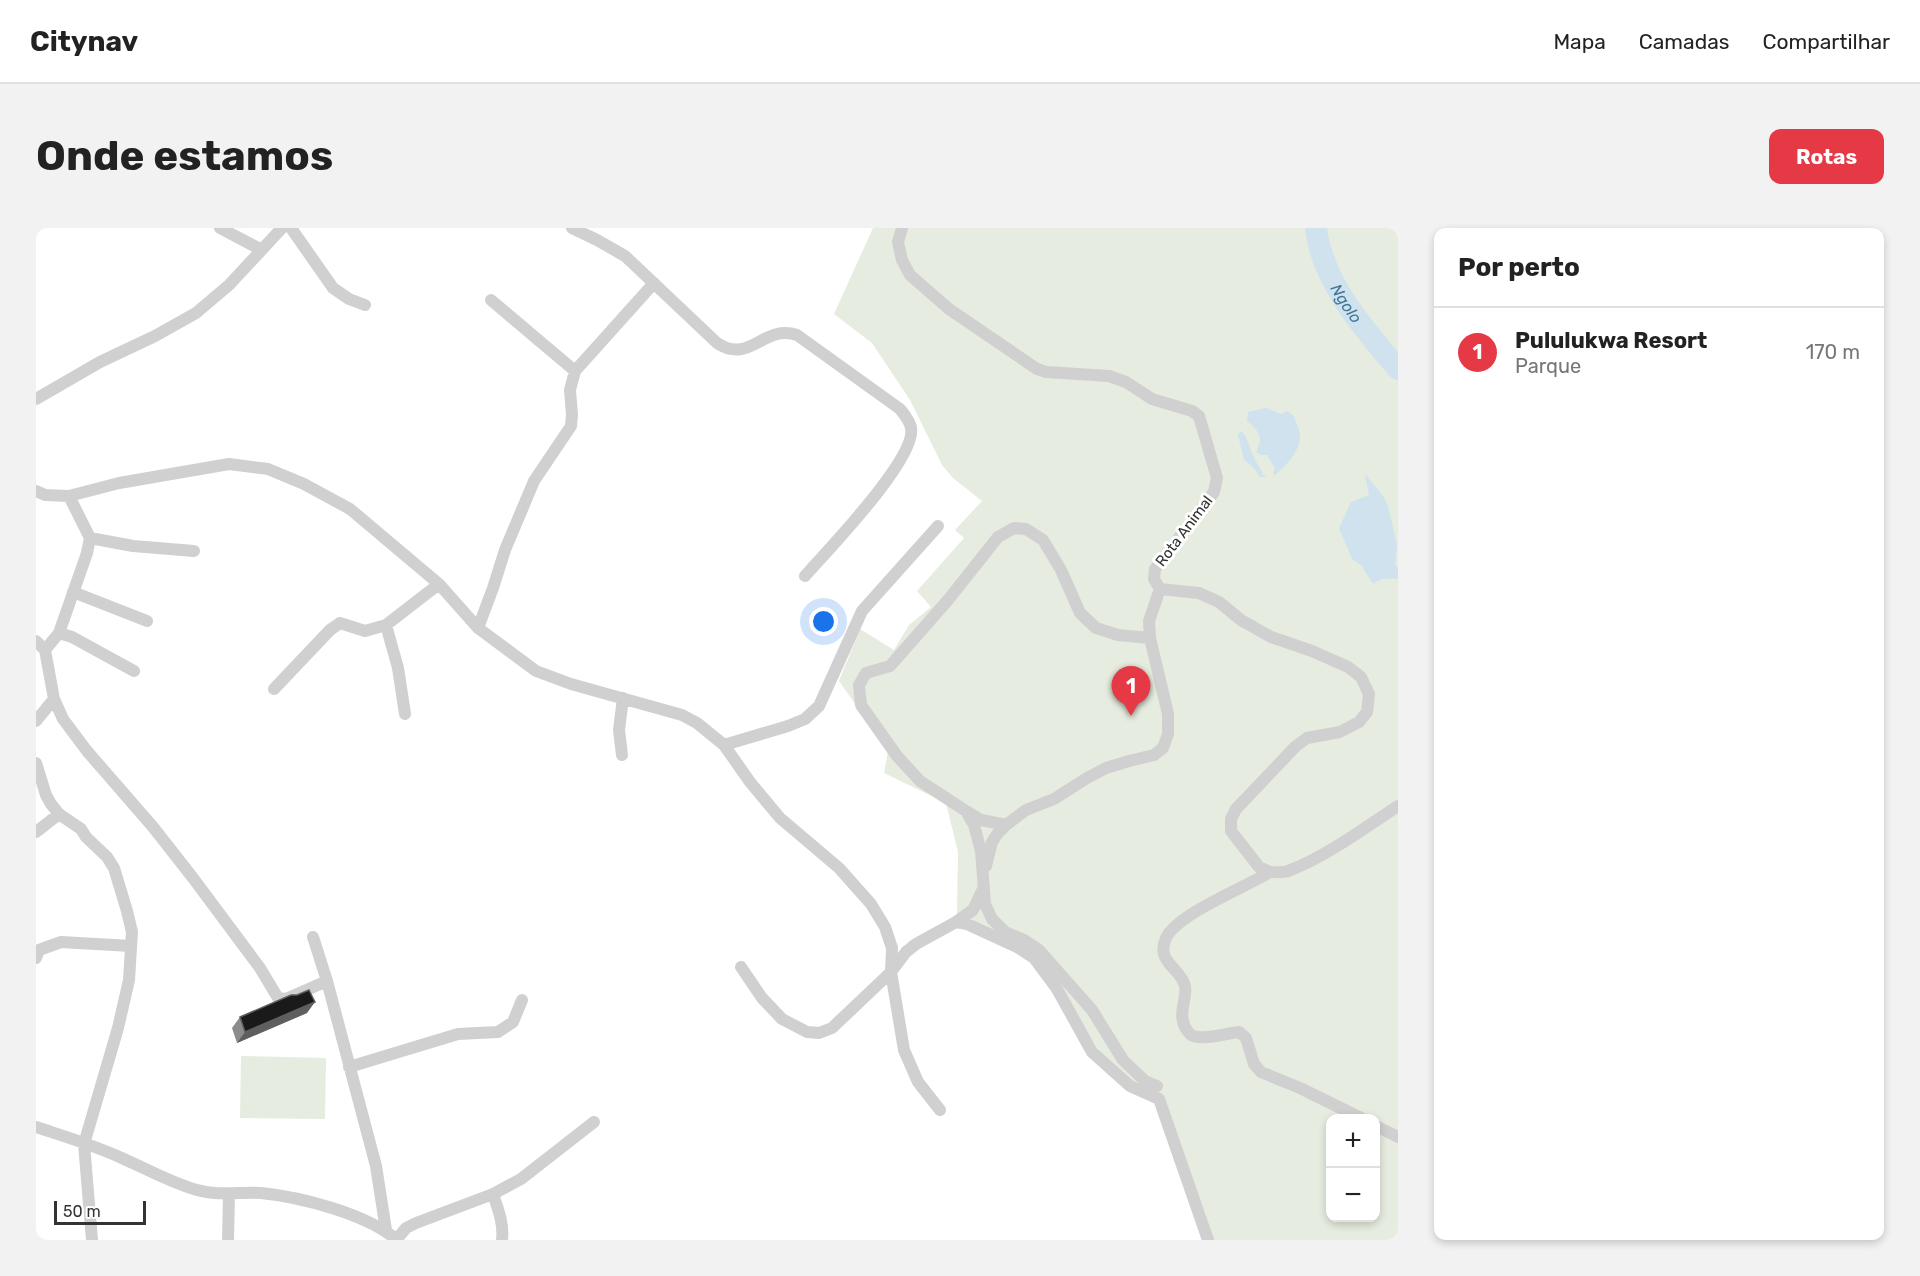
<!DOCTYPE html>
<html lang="pt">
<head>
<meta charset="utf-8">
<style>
  :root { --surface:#fff; --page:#f2f2f2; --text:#222; --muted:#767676; --line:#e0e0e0; --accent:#e63946 }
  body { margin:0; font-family:Rubik,sans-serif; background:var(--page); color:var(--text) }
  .controls { position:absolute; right:18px; bottom:18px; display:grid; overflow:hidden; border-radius:12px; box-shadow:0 3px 9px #0003 }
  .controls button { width:54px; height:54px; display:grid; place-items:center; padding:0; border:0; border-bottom:2px solid var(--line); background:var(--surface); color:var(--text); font:30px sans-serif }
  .scale { position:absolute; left:18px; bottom:15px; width:92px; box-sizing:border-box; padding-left:6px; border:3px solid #333; border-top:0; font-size:16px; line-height:21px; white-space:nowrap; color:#333; -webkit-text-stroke:4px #fff; paint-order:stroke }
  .you { position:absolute; left:788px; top:394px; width:21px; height:21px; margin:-15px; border:4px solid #fff; border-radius:50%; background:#1a73e8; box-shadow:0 0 0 9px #1a73e833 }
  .badge { display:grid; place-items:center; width:39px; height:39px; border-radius:50%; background:var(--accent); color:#fff; font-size:20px; font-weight:700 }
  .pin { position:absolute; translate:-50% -50px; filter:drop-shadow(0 2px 3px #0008) }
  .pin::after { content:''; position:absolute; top:32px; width:21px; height:18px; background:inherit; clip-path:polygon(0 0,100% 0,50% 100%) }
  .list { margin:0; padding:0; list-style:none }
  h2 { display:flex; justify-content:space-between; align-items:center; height:78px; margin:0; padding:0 24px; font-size:26px }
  h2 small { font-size:20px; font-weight:400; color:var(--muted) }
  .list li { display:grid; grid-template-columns:39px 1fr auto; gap:18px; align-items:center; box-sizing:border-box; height:90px; padding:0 24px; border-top:2px solid var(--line) }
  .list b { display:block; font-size:22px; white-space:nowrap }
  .list p { margin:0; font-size:20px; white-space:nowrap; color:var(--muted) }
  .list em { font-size:20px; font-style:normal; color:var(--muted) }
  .map { position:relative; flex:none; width:1362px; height:1012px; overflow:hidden; border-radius:12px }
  header { display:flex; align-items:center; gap:36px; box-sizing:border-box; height:84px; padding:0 30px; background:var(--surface); border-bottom:2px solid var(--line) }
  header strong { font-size:28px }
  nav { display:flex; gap:33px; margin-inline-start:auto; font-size:21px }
  .intro { display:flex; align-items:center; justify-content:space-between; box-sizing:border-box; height:144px; padding:0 36px }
  h1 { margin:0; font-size:42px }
  .button { padding:15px 27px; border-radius:12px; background:var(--accent); color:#fff; font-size:21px; font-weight:700 }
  main { display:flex; gap:36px; padding:0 36px }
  aside { flex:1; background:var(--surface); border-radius:12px; box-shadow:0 3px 9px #0003 }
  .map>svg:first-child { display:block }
  .green { fill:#e6ecdf; fill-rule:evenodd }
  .water { fill:#cfe2ee }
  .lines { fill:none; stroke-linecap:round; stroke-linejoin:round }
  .river { stroke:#cfe2ee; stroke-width:22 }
  .minor { stroke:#d0d0d0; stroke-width:12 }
  .wall { fill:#8c8c8c }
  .shaded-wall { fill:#5f5f5f }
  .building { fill:#1a1a1a; stroke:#5f5f5f; stroke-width:1.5 }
  .labels { text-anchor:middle; stroke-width:6; stroke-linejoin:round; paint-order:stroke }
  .street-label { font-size:15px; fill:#333; stroke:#fff }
  .water-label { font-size:16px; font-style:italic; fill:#3f7597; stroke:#fff }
</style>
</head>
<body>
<header>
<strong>Citynav</strong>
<nav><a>Mapa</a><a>Camadas</a><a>Compartilhar</a></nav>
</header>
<div class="intro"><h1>Onde estamos</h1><a class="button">Rotas</a></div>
<main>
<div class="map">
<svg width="1362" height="1012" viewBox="0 0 1362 1012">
  <rect width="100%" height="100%" fill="#fff"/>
  <!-- green -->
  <path class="green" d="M837,0H1362V1012H1176L1125,868L1094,853L1061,820L1019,749L921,687L922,624L910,575L848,545L852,523L803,453L824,401L858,422L873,397L895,379L881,363L928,310L919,302L946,273L917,250L906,237L874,172L836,115L798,86ZM1294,890H1340V990H1294Z
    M205,828L290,830L289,891L204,890Z"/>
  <!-- water -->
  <path class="water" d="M1230,180L1246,186L1251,183L1258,188C1260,195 1265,204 1264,211C1262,225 1249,239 1239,247L1237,245L1239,240L1231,227H1225L1220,224C1228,208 1223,204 1211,193L1212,184Z
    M1205,203C1212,209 1212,217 1216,225C1219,233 1224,239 1227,247L1231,249H1224L1217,239L1208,232L1202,207Z
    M1329,246L1347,268L1352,278L1361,317L1359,337L1362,339V351C1352,350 1345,350 1337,356L1325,337L1316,331L1303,300L1315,274L1333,267Z"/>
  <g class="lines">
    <!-- river -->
    <path class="river" id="s1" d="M1280,0C1286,54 1328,101 1362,141"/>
    <!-- minor -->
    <path class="minor" d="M184,0L224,21
      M255,0L297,60L313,71L329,77
      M536,0L561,12L589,28L681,115C714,137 727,96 761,107L864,181C868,186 874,193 875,200C881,230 791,323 769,348
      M866,0L862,14L866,32L874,47L913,81L1001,141L1010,144L1073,148L1090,154L1116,171L1156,183L1163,188L1181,250L1178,264L1119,341L1118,351L1124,361
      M455,72L539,143
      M0,171L64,134L119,108L160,85L193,57L246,0
      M0,263L9,267L33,268L83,255L193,236L232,241L268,256L314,281L403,356L442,400L500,443L535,456L646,487L661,495L688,517L714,554L744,590L803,640L835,676L849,699L856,720L855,744L868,822L882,854L904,882
      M54,310L97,318L158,323
      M1124,361L1163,365L1183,374L1205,392L1235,409L1276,423L1312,439L1325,449L1333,466L1331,484L1323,494L1304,504L1271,510L1260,518L1200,581L1195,591V603L1223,639L1234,644C1210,659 1141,686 1130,710C1119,734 1145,740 1149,758C1152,772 1138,789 1154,806C1163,814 1191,805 1203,804L1210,810L1218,836L1225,844L1264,860L1325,890
      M37,364L111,393
      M350,397L362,440L369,486
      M442,400L457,360L469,322L498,253L535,198L536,187L534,162L539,143L618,55
      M23,405L51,325L54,310L33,268
      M0,413L9,422L18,471L27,491L51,523L117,599L157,650L224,740L242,770L250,771L291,753
      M9,422L23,405L36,409L98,443
      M238,461L294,402L304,395L329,403L350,397L403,356
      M0,493L18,471
      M688,517L752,498L769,491L783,478L826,383L902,298
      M586,527L583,502L587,470
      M0,535L10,567L15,576L23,586L45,601L50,609L71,629L78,640L91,683L96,704L93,752L82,800L48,916L56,1012
      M932,584L945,592L970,597
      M0,604L23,586
      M950,638L956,614L962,605L970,597L990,582L1018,571L1051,550L1070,540L1093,533L1118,527L1127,520L1132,506V486L1114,410
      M1234,644C1240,644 1247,645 1252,643C1288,630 1330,599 1362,578
      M920,694L937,682L947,661
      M277,709L291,753L340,938L350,1002
      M0,730L3,722L25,714L95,718
      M705,739L726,770L746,791L771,804L783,805L796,800L855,744L870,724L880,716L920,694L931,696L981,719L998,730L1021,761L1056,824L1094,858L1123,871L1172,1012
      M313,839L422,806L462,804L477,794L486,772
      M1121,858L1109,853L1087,832L1056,782L1003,722L988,712L969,704L956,691L949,676L945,623L938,597L930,583L884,553L861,528L825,477L823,457L830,445L854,438L912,372L962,309L978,300L990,301L1007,312L1025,342L1044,385L1060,400L1082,407L1114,410L1113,393L1124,361
      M1340,898L1362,909
      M0,899C30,909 61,918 90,932C113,942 136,955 161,962C182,968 204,964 225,965C265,969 331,986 361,1012
      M457,966C462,981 468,996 466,1012
      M361,1011L370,1000L380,995L457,966L485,951L558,894
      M192,1012L193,966"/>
  </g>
  <!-- wall -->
  <path class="wall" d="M271,785L201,815L196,800L204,789Z"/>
  <!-- shaded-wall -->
  <path class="shaded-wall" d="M279,774L271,785L201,815L209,804Z"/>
  <!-- building -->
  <path class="building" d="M273,762L279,774L209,804L204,789L255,767H261Z"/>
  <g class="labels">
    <!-- street labels -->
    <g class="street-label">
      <text transform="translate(1148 303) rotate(-53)" y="5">Rota Animal</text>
    </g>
    <!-- water labels -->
    <g class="water-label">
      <text dy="6" stroke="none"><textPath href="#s1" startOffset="82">Ngolo</textPath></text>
    </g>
  </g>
</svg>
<div class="controls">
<button>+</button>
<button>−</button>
</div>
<div class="scale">50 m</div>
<div class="you"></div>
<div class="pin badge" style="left:1095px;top:488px">1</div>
</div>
<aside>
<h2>Por perto<small></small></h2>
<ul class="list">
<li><span class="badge">1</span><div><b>Pululukwa Resort</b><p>Parque</p></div><em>170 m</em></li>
</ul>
</aside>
</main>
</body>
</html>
